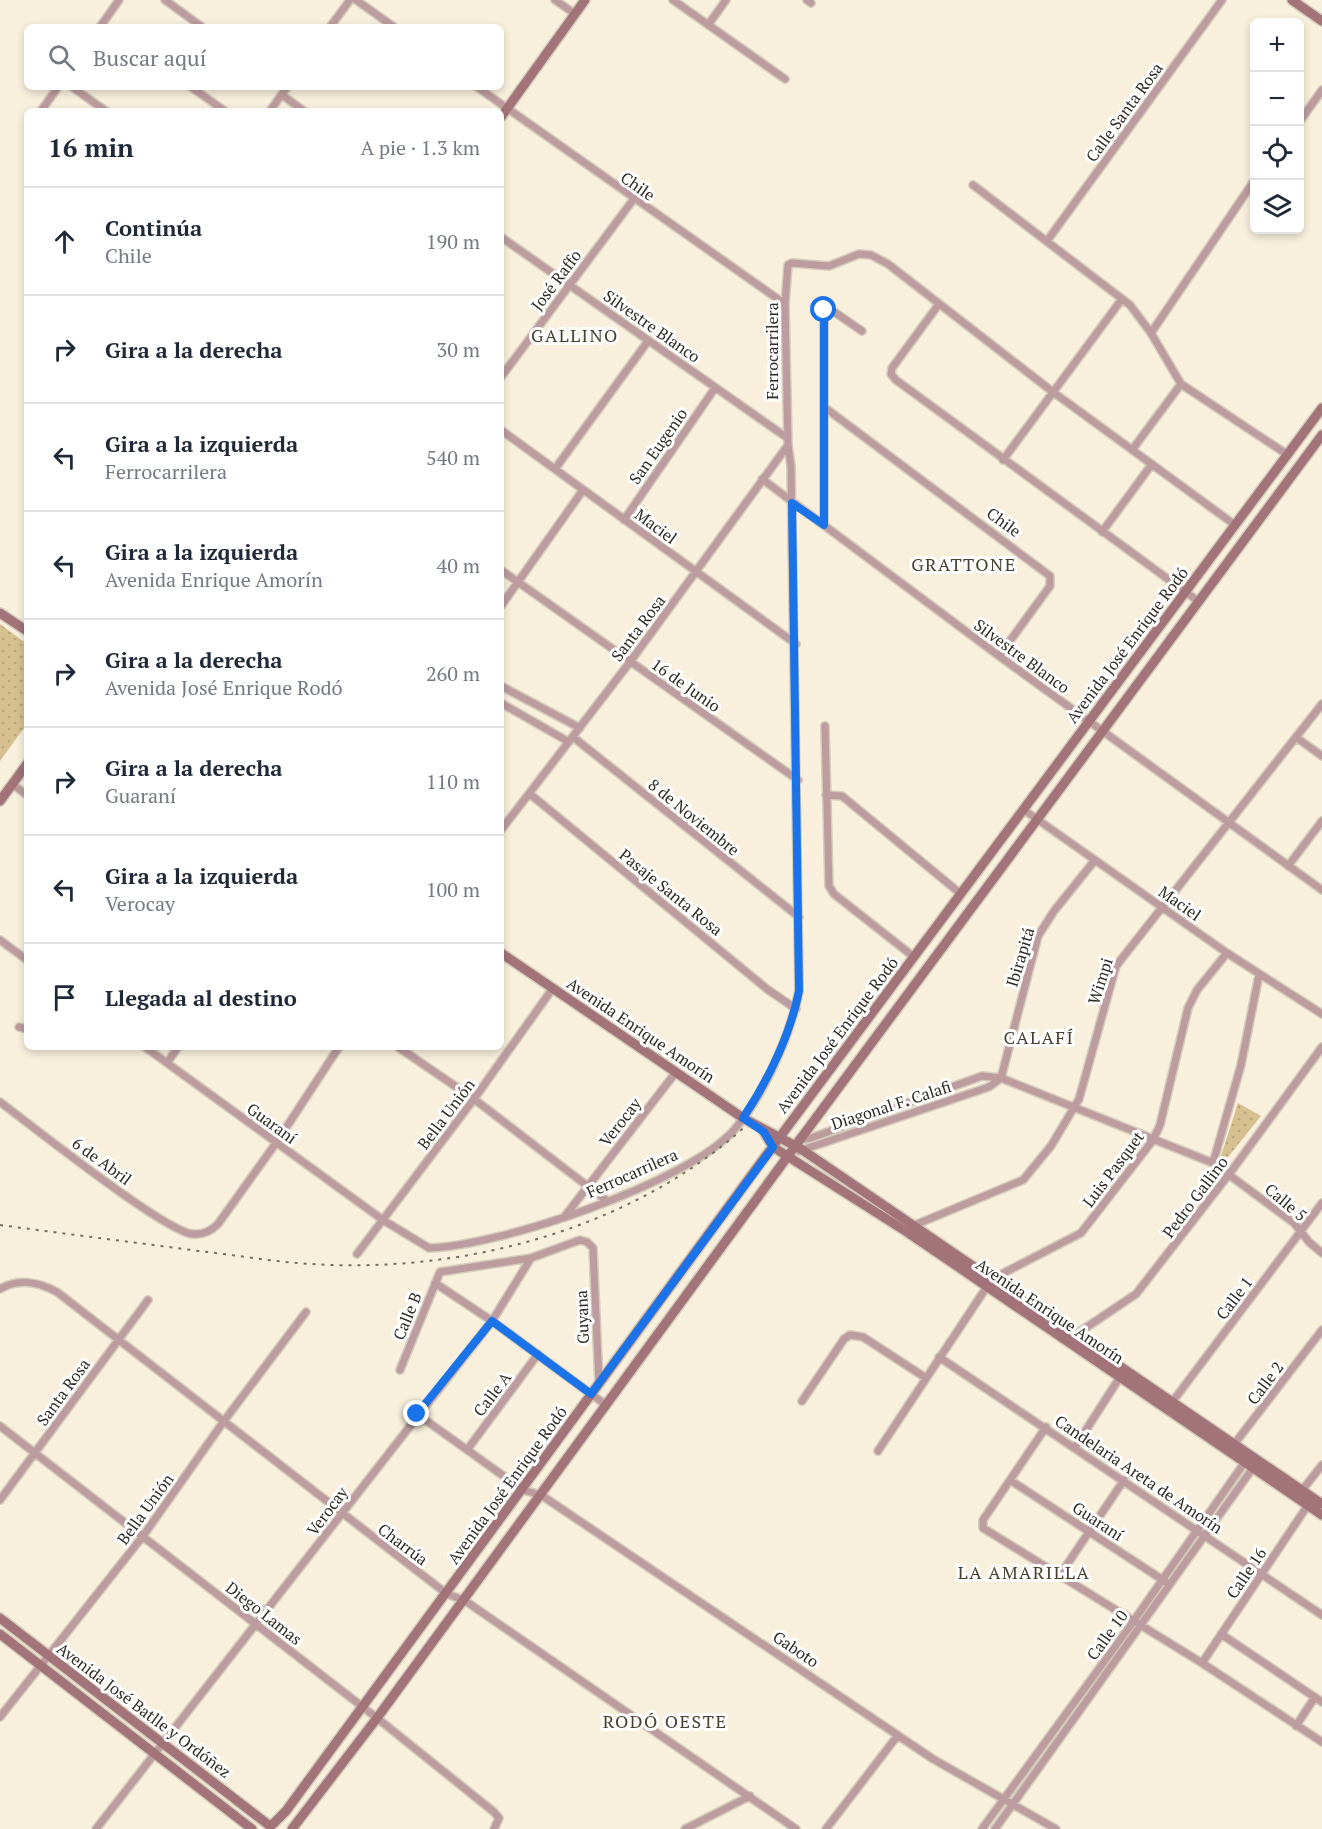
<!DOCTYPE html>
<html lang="es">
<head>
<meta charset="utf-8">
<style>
  :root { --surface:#fff; --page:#f2f2f3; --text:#1f2937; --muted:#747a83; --line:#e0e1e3 }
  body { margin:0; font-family:"PT Serif",serif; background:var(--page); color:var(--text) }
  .controls { position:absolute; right:18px; top:18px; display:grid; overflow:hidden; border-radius:9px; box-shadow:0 3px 9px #0003 }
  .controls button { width:54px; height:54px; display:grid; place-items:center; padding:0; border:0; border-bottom:2px solid var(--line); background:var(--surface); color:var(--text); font:30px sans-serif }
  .stop { position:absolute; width:18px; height:18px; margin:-14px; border:4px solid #1a73e8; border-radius:50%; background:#fff }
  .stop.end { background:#1a73e8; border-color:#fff; box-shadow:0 2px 6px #0008 }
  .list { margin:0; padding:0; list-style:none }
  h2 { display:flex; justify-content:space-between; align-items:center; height:78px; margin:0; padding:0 24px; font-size:26px }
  h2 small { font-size:20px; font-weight:400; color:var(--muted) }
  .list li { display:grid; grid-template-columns:39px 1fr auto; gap:18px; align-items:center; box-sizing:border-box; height:108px; padding:0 24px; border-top:2px solid var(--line) }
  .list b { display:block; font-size:22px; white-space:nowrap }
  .list p { margin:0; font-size:20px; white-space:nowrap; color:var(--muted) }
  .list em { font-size:20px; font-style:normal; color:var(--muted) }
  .icon { flex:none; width:33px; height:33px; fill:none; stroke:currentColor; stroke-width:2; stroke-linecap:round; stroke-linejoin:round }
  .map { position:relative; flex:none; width:1322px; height:1829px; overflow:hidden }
  .search { position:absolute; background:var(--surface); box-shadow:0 3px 9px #0003; left:24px; top:24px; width:480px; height:66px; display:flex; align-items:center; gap:15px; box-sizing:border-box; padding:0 21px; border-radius:9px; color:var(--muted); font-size:22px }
  .panel { position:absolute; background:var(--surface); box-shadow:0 3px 9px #0003; left:24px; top:108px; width:480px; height:942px; border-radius:9px }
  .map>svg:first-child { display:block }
  .grass { fill:url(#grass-dots) }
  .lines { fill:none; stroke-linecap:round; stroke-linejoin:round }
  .street-casing { stroke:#d4ccbc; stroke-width:10 }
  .secondary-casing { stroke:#d4ccbc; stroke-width:12 }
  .street { stroke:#bd9c9f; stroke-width:7 }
  .secondary { stroke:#a27379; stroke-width:9 }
  .rail { stroke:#746f64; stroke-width:2; stroke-dasharray:3 6; stroke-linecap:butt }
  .route { stroke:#1a73e8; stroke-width:8 }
  .labels { text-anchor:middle; stroke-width:6; stroke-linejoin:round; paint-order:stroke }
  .street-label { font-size:16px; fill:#2e2b24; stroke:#fff }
  .neighbourhood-label { font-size:18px; letter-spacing:1.5px; fill:#484031; stroke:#fff }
</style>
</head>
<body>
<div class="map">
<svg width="1322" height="1829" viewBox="0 0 1322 1829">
  <defs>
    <pattern id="grass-dots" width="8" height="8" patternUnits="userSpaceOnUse" patternTransform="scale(1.5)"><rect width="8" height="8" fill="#d7c08f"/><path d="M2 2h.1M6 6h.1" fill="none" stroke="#b9a57b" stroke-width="1.8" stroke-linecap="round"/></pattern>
  </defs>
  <rect width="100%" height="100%" fill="#f9efdd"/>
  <!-- grass -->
  <path class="grass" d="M0,624L27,644V724L0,761Z
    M1238,1103L1261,1116L1228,1157L1220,1159Z"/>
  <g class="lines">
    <!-- street casing -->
    <g class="street-casing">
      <path id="street" d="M165,0L202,27
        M356,0L394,27
        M555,0L575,14
        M673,0L785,79
        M807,0L811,3
        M708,25L726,0
        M100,27L119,0
        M330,27L350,0
        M72,87L106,111
        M191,87L225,111
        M477,87L785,304
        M282,95L304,111
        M41,111L58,87
        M270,111L287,87
        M1300,121L1322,90
        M973,185L1130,305L1151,333L1181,384L1288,455
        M501,237L786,437
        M1047,241L1222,0
        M939,304L892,368L891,374L896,380L1198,601
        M1151,333L1254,181
        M501,377L633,200
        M824,407L1050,576V586L999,656
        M501,430L796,644
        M1132,450L1181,384
        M1003,460L1122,299
        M555,469L648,341
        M762,479L999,656L1322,890
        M624,520L715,388
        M824,525V310L830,309L862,331
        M1102,532L1152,464
        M501,570L798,780
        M501,606L583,490
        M501,686L580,728
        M501,703L569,742
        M825,726L829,886L834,894L914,957
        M573,737L799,917
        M1297,738L1322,756
        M12,784L27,795
        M530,794L767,989L796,1009
        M826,795L842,796L961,894
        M1024,810L1227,953L1322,1014
        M501,830L630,662L788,445L785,304L788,265L792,263L829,266L859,254L871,255L888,264L1053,392L1235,525
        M1288,866L1322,821
        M0,940L27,960
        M19,1027L27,1029
        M145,1047L383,1220L429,1248C500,1246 687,1183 734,1130C764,1095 790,1036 799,991L791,466L788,445
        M398,1047L474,1099L607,1201
        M167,1063L178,1047
        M1001,1078L1038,936L1054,911L1095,860
        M0,1102C31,1125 165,1232 193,1234C204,1235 211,1231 218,1224L276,1143L339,1047
        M798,1140L811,1138L982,1076L1001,1078L1213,1163L1294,1223L1309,1242L1322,1253
        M799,1151L989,1087L1001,1078
        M1213,1163L1241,1065L1259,975
        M565,1216L676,1072
        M910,1227L1023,1180L1051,1146L1079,1099L1116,966L1322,704
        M357,1254L474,1099L553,988
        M435,1283L492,1321L606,1405
        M0,1289C18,1278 39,1282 57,1292L447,1594L464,1600L796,1829
        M1072,1337L1136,1294L1230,1173L1322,1047
        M939,1357L1322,1615
        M400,1370L440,1272L531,1258
        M802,1401L844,1339L850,1335L863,1337L926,1378
        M1170,1405L1322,1203
        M417,1414L523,1490L541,1495L933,1759L1056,1829
        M0,1426L377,1718L494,1812L499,1818L494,1829
        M1046,1427L983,1520V1528L1202,1663L1322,1742
        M1075,1447L1122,1374
        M1232,1447L1322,1330
        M467,1450L538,1354
        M878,1451L992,1279L1081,1233L1153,1140L1160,1125L1188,1008L1197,990L1227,953
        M1010,1480L1166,1582
        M1300,1493L1322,1465
        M0,1500L148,1300
        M1060,1575L1124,1480
        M1221,1634L1322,1702
        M1202,1663L1310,1502
        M0,1717L143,1536L224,1421L306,1312
        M1296,1726L1315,1697
        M96,1829L492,1321L531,1258L580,1240L587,1242L593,1248L599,1384
        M685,1829L750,1796
        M826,1829L898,1735
        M982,1829L1128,1629L1247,1459
        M995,1829L1255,1465"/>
    </g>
    <!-- secondary casing -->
    <g class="secondary-casing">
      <path id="secondary" d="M1292,0L1322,21
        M501,117L585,0
        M0,613L27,631
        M0,801L27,764
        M501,953L743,1118L801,1149L1322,1504
        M764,1132L773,1147L907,1232L1322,1515
        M0,1618L270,1826
        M0,1634L252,1829
        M271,1826L286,1811L759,1165L1322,408
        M292,1829L377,1718L796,1145L1322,435"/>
    </g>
    <!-- street -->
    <use href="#street" class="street"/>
    <!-- secondary -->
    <use href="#secondary" class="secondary"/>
    <!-- rail -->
    <path class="rail" d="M0,1225C66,1234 132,1242 199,1251C236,1255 274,1262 311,1264C465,1274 636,1228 750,1122"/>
  </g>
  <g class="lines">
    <!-- route -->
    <path class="route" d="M417,1414L492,1321L591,1394L773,1147L764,1132L743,1118C768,1080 790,1036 799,991L792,503L824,525V310"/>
  </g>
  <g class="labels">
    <!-- street labels -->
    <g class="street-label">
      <text transform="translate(1124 112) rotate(-54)" y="6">Calle Santa Rosa</text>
      <text transform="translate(638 186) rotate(35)" y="6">Chile</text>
      <text transform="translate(556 280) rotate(-53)" y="6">José Raffo</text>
      <text transform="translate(652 326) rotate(35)" y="6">Silvestre Blanco</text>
      <text transform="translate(772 351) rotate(-90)" y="6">Ferrocarrilera</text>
      <text transform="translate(658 446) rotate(-55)" y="6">San Eugenio</text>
      <text transform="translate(1004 522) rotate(36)" y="6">Chile</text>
      <text transform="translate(656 526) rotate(36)" y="6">Maciel</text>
      <text transform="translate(638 628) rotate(-53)" y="6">Santa Rosa</text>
      <text transform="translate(1127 645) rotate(-53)" y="6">Avenida José Enrique Rodó</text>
      <text transform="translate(1022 656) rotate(36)" y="6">Silvestre Blanco</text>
      <text transform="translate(686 685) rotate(35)" y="6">16 de Junio</text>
      <text transform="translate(694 817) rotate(39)" y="6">8 de Noviembre</text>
      <text transform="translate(671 892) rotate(39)" y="6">Pasaje Santa Rosa</text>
      <text transform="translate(1180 903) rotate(35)" y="6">Maciel</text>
      <text transform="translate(1020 957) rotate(-73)" y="6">Ibirapitá</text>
      <text transform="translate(1100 981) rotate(-72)" y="6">Wimpi</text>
      <text transform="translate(641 1030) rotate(34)" y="6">Avenida Enrique Amorín</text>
      <text transform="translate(837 1035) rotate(-53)" y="6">Avenida José Enrique Rodó</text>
      <text transform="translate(891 1105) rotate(-18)" y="6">Diagonal F. Calafi</text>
      <text transform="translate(446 1114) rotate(-53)" y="6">Bella Unión</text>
      <text transform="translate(620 1122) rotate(-52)" y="6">Verocay</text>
      <text transform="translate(272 1123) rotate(36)" y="6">Guaraní</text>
      <text transform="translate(102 1161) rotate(36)" y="6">6 de Abril</text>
      <text transform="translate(1113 1169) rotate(-53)" y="6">Luis Pasquet</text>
      <text transform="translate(632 1173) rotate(-24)" y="6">Ferrocarrilera</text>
      <text transform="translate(1195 1197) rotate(-53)" y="6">Pedro Gallino</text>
      <text transform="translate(1286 1202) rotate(40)" y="6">Calle 5</text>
      <text transform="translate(1234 1298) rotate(-53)" y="6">Calle 1</text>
      <text transform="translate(1050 1311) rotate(34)" y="6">Avenida Enrique Amorín</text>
      <text transform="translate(407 1316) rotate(-68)" y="6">Calle B</text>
      <text transform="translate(582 1317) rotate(-92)" y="6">Guyana</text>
      <text transform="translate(1265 1383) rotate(-53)" y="6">Calle 2</text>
      <text transform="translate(63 1392) rotate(-54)" y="6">Santa Rosa</text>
      <text transform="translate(492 1394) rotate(-53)" y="6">Calle A</text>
      <text transform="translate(1139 1474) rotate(34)" y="6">Candelaria Areta de Amorín</text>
      <text transform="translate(507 1485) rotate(-54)" y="6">Avenida José Enrique Rodó</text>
      <text transform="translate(145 1509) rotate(-54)" y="6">Bella Unión</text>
      <text transform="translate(327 1511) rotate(-53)" y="6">Verocay</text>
      <text transform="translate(1098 1521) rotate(33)" y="6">Guaraní</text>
      <text transform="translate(403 1544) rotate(37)" y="6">Charrúa</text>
      <text transform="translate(1246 1573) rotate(-56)" y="6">Calle 16</text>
      <text transform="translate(264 1613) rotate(38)" y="6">Diego Lamas</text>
      <text transform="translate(1107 1635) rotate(-54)" y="6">Calle 10</text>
      <text transform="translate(796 1649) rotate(34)" y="6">Gaboto</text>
      <text transform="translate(144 1710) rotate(37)" y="6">Avenida José Batlle y Ordóñez</text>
    </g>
    <!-- neighbourhood labels -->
    <g class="neighbourhood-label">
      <text x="575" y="342">GALLINO</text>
      <text x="964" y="571">GRATTONE</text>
      <text x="1039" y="1044">CALAFÍ</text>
      <text x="1024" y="1579">LA AMARILLA</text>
      <text x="665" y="1728">RODÓ OESTE</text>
    </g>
  </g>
</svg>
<div class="controls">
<button>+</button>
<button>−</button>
<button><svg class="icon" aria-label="locate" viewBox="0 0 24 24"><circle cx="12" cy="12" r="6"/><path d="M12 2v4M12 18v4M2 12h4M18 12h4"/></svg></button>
<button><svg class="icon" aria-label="layers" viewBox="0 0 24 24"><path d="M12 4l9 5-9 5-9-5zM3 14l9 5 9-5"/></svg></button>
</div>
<div class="stop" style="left:824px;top:310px"></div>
<div class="stop end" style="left:417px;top:1414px"></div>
<div class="search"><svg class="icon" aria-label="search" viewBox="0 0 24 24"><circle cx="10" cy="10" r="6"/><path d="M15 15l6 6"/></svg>Buscar aquí</div>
<section class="panel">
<h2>16 min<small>A pie · 1.3 km</small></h2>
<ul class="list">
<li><svg class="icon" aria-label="ahead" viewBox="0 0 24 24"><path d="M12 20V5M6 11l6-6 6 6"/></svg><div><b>Continúa</b><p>Chile</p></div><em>190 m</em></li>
<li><svg class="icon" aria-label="right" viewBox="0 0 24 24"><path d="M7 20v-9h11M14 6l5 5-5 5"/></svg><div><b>Gira a la derecha</b></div><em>30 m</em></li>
<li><svg class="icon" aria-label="left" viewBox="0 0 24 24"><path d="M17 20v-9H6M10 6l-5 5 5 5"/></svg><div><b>Gira a la izquierda</b><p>Ferrocarrilera</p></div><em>540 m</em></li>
<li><svg class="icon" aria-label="left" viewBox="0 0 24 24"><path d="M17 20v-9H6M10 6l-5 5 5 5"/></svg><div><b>Gira a la izquierda</b><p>Avenida Enrique Amorín</p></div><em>40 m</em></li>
<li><svg class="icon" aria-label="right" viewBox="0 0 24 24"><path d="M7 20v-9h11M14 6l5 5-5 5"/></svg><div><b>Gira a la derecha</b><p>Avenida José Enrique Rodó</p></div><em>260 m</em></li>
<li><svg class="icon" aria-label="right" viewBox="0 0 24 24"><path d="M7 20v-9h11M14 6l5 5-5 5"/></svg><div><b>Gira a la derecha</b><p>Guaraní</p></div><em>110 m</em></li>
<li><svg class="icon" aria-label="left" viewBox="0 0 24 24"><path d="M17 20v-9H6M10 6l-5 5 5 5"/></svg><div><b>Gira a la izquierda</b><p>Verocay</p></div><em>100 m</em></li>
<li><svg class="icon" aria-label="arrive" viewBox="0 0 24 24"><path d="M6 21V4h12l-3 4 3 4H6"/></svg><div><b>Llegada al destino</b></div></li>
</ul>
</section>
</div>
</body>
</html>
